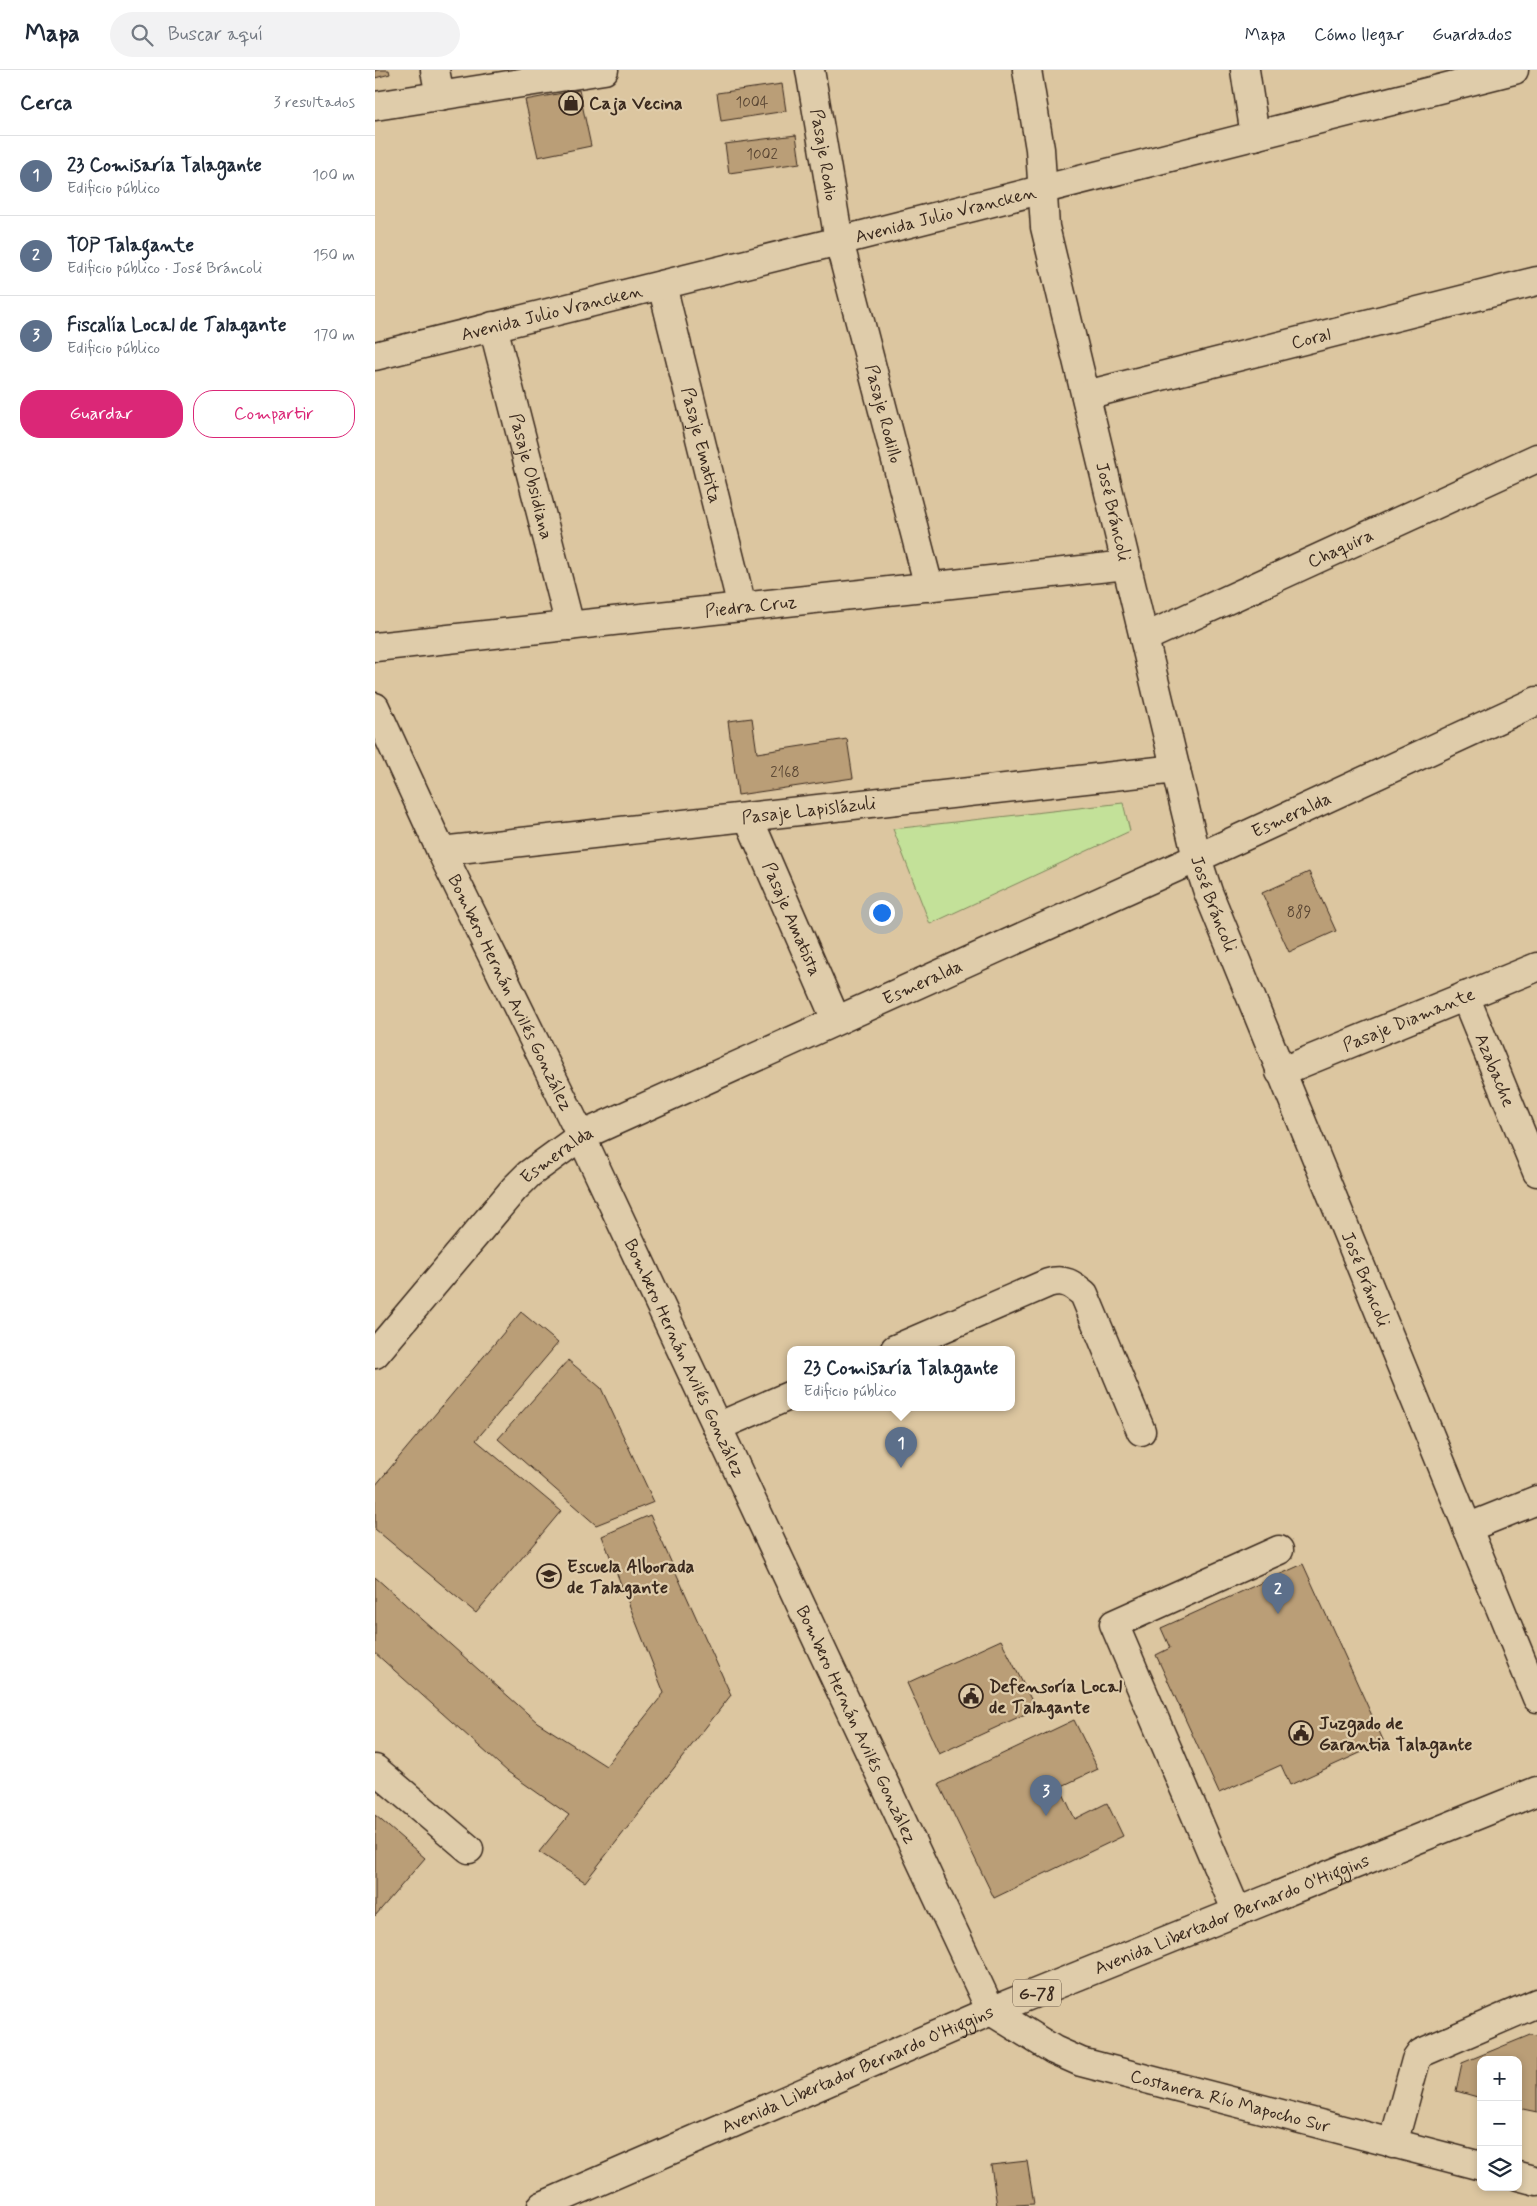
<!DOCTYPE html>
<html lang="es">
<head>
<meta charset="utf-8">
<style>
  :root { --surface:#fff; --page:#f2f2f3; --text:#1f2937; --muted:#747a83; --line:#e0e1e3; --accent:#db2777 }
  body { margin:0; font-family:Mynerve,sans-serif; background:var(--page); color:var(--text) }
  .controls { position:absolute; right:15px; bottom:15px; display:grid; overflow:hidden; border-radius:10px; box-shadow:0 2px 8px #0003 }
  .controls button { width:45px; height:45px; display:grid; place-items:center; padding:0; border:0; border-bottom:1px solid var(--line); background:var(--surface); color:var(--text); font:25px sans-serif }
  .you { position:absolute; left:506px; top:842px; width:18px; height:18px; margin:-12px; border:4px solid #fff; border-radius:50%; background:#1a73e8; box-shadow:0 0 0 8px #1a73e833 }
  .badge { display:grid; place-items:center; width:32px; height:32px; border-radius:50%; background:var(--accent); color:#fff; font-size:16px; font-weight:700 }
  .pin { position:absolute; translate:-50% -41px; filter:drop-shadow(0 1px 2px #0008) }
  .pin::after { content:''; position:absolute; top:26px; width:18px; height:15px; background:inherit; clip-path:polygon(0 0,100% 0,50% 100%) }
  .popup { position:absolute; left:412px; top:1276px; width:228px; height:65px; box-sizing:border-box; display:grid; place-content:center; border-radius:10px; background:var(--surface); filter:drop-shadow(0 1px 4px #0005); font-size:16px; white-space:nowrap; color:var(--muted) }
  .popup b { font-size:19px; color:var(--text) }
  .popup::after { content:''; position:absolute; left:50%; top:100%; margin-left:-10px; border:10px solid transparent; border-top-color:var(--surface) }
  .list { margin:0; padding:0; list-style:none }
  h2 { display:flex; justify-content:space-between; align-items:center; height:65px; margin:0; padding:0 20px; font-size:21px }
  h2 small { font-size:16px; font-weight:400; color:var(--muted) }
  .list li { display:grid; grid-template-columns:32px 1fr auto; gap:15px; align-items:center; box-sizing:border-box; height:80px; padding:0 20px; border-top:1px solid var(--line) }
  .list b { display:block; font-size:19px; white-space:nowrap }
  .list p { margin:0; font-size:16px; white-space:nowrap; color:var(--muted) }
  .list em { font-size:16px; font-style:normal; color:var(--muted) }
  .actions { display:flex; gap:10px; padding:15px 20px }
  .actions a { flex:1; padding:11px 0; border:1px solid var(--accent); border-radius:20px; text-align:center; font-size:18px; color:var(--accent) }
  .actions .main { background:var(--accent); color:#fff }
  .icon { flex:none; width:28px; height:28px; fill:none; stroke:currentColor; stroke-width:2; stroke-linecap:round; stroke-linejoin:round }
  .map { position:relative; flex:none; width:1162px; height:2136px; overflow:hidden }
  header { display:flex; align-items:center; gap:30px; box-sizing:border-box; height:70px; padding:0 25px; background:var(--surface); border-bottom:1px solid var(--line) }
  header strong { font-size:24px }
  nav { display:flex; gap:28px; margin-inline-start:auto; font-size:18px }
  .search { width:350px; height:45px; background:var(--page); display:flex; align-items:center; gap:12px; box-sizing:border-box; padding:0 18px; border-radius:28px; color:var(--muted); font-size:19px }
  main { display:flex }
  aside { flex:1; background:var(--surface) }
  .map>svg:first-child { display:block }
  .green { fill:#c3e199; stroke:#7f865c }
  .building { fill:#ba9e77; stroke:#3b2a1e }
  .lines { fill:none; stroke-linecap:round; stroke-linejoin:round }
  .minor-casing { stroke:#3b2a1e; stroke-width:31 }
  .major-casing { stroke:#3b2a1e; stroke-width:31 }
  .minor { stroke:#dfccaa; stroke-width:28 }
  .major { stroke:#dfccaa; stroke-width:28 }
  .labels { text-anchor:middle; stroke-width:4.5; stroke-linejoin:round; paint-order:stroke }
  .number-label { font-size:15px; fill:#5b4734 }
  .shield { fill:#dfccaa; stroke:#6c5b48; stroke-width:1 }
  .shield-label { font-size:16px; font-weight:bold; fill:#3b2a1e }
  .poi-label { font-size:18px; font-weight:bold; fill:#3b2a1e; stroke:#dfccaa; text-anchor:start }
  .street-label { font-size:18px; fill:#3b2a1e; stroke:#dfccaa }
</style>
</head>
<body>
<header>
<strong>Mapa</strong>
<div class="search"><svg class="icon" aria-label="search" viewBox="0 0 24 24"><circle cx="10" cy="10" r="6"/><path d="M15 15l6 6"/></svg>Buscar aquí</div>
<nav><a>Mapa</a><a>Cómo llegar</a><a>Guardados</a></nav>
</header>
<main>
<aside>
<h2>Cerca<small>3 resultados</small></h2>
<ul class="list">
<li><span class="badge" style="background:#5c6f8a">1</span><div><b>23 Comisaría Talagante</b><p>Edificio público</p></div><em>100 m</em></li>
<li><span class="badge" style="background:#5c6f8a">2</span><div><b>TOP Talagante</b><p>Edificio público · José Bráncoli</p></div><em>150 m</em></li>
<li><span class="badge" style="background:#5c6f8a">3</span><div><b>Fiscalía Local de Talagante</b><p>Edificio público</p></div><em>170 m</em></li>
</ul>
<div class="actions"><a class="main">Guardar</a><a>Compartir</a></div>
</aside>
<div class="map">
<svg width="1162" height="2136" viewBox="0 0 1162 2136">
  <rect width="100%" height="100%" fill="#dcc6a0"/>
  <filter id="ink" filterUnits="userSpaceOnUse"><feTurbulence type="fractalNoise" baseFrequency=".02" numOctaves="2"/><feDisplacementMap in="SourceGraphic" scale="10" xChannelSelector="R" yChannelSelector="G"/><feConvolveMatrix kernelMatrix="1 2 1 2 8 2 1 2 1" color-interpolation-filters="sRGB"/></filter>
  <g filter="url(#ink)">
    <!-- green -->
    <path class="green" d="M748,733L755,761L555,854L518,759Z"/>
    <!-- building -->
    <path class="building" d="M0,0H14L15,4L0,8Z
      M407,14L411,41L346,51L342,23Z
      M204,20L216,76L163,87L150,30Z
      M421,65L425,93L354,103L350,74Z
      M377,648L382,683L472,669L478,708L363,725L353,651Z
      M934,802L961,861L914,882L887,823Z
      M146,1242L183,1273L101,1370L186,1441L101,1543L0,1459V1416Z
      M193,1290L226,1318L279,1432L221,1455L123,1369Z
      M275,1445L356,1625L210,1812L164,1782L194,1745L133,1702L0,1583V1507L162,1652L231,1696L289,1623L227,1466Z
      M928,1494L1009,1672L915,1715L906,1695L844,1723L781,1585L795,1578L786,1558Z
      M626,1570L661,1639L564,1684L532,1613Z
      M699,1650L723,1699L685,1717L700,1749L732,1733L748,1766L619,1828L564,1714Z
      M0,1745L50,1788L0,1846Z
      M1155,1965L1162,1966V2042L1143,2038V1990H1106V2028L1081,2021L1087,1993Z
      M652,2091L659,2134L622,2136L616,2095Z"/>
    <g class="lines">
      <!-- minor casing -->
      <g class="minor-casing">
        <g id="minor">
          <path d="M60,0L65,26"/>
          <path id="s1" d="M435,0L464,171L554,517"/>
          <path id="s2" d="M652,0L665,79L670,157L822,788L833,822L1162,1628"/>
          <path d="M870,0L880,66"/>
          <path d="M0,36L229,0"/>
          <path id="s3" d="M287,215L367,537"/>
          <path id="s4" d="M118,256L195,556"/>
          <path id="s5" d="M0,286L464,171L1139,0"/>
          <path id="s6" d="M711,325L1162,211"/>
          <path id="s7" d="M769,568L1162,388"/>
          <path id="s8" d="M0,577L752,495"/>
          <path id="s9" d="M0,637L66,781L206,1066L616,1941L679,1980L706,1992L1106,2096"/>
          <path id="s10" d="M373,747L461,950"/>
          <path id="s11" d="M66,781L801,699"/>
          <path id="s12" d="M1090,926L1162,1102"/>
          <path id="s13" d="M905,1002L1162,897"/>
          <path d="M520,1279L673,1213C689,1208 697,1214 709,1224L766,1361"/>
          <path id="s14" d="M0,1284L139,1119L154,1104L206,1066L822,788L1162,631"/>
          <path d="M342,1357L416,1325"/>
          <path d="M1092,1458L1162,1430"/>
          <path d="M0,1699L94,1779"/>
          <path d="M862,1842L739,1554L904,1480"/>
          <path d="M1018,2074L1041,1990L1046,1983L1162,1933"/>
          <path d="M1143,2106L1162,2111"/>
        </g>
      </g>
      <!-- major casing -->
      <g class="major-casing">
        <g id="major">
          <path id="s15" d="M167,2136L616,1941L1162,1721"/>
        </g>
      </g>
      <!-- minor -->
      <use href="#minor" class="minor"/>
      <!-- major -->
      <use href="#major" class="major"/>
    </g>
  </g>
  <!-- icons -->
  <defs>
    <g id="shop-ring" transform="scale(1.25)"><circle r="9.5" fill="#dfccaa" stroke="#3b2a1e" stroke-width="1.5"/><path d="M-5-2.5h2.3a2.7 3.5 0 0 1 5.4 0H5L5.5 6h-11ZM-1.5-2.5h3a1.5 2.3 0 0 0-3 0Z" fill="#3b2a1e"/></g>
    <g id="school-ring" transform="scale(1.25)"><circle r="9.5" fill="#dfccaa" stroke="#3b2a1e" stroke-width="1.5"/><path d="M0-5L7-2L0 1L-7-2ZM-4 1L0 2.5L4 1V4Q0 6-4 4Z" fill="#3b2a1e"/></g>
    <g id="civic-ring" transform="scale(1.25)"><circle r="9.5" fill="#dfccaa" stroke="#3b2a1e" stroke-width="1.5"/><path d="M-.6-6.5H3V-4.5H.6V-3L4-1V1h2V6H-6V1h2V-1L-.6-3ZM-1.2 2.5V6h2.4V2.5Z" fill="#3b2a1e"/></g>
  </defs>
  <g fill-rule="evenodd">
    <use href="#shop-ring" x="196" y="33"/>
    <use href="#school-ring" x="174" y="1506"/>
    <use href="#civic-ring" x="596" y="1626"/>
    <use href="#civic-ring" x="926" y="1663"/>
  </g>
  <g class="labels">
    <!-- number labels -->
    <g class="number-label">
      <text x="377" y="37">1004</text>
      <text x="387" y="89">1002</text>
      <text x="410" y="707">2168</text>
      <text x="924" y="847">889</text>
    </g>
    <!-- shield labels -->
    <rect class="shield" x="638" y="1909.5" width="48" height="27" rx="4"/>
    <g class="shield-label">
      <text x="662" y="1929">G-78</text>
    </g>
    <!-- poi labels -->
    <g class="poi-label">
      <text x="214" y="39">Caja Vecina</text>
      <text x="192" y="1502">Escuela Alborada<tspan x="192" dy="21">de Talagante</tspan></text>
      <text x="614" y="1622">Defensoría Local<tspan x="614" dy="21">de Talagante</tspan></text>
      <text x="944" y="1659">Juzgado de<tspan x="944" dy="21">Garantia Talagante</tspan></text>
    </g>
    <!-- street labels -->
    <g class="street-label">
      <text dy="6" stroke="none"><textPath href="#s1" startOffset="86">Pasaje Rodio</textPath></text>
      <text dy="6" stroke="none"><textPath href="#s5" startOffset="588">Avenida Julio Vrancken</textPath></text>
      <text dy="6" stroke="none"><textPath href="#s5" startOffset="182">Avenida Julio Vrancken</textPath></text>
      <text dy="6" stroke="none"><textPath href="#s6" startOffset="232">Coral</textPath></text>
      <text dy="6" stroke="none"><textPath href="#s1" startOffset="352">Pasaje Rodillo</textPath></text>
      <text dy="6" stroke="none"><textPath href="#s3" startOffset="165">Pasaje Ematita</textPath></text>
      <text dy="6" stroke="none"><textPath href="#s4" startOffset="155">Pasaje Obsidiana</textPath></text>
      <text dy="6" stroke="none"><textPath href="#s2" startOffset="451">José Bráncoli</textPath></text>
      <text dy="6" stroke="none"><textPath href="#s7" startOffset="216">Chaquira</textPath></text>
      <text dy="6" stroke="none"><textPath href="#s8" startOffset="378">Piedra Cruz</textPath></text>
      <text dy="6" stroke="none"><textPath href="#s11" startOffset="370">Pasaje Lapislázuli</textPath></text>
      <text dy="6" stroke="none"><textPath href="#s14" startOffset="1081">Esmeralda</textPath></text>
      <text dy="6" stroke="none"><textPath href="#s2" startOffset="856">José Bráncoli</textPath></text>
      <text dy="6" stroke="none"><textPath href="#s10" startOffset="111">Pasaje Amatista</textPath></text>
      <text dy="6" stroke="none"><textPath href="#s14" startOffset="676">Esmeralda</textPath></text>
      <text dy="6" stroke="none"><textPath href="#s9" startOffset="316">Bombero Hernán Avilés González</textPath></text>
      <text dy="6" stroke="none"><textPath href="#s13" startOffset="139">Pasaje Diamante</textPath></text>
      <text dy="6" stroke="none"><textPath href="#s12" startOffset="80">Azabache</textPath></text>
      <text dy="6" stroke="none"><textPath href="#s14" startOffset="271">Esmeralda</textPath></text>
      <text dy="6" stroke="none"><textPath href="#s2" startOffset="1261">José Bráncoli</textPath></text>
      <text dy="6" stroke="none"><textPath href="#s9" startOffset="721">Bombero Hernán Avilés González</textPath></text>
      <text dy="6" stroke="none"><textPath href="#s9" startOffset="1126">Bombero Hernán Avilés González</textPath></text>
      <text dy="6" stroke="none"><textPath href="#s15" startOffset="749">Avenida Libertador Bernardo O'Higgins</textPath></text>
      <text dy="6" stroke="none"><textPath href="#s15" startOffset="344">Avenida Libertador Bernardo O'Higgins</textPath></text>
      <text dy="6" stroke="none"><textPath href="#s9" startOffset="1700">Costanera Río Mapocho Sur</textPath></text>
    </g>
  </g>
</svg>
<div class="controls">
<button>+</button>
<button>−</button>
<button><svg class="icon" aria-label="layers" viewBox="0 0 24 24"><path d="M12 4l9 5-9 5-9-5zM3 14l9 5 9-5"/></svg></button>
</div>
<div class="you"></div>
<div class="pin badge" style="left:526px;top:1398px;background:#5c6f8a">1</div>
<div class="popup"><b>23 Comisaría Talagante</b>Edificio público</div>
<div class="pin badge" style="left:903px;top:1544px;background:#5c6f8a">2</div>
<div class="pin badge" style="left:671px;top:1746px;background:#5c6f8a">3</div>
</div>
</main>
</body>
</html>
